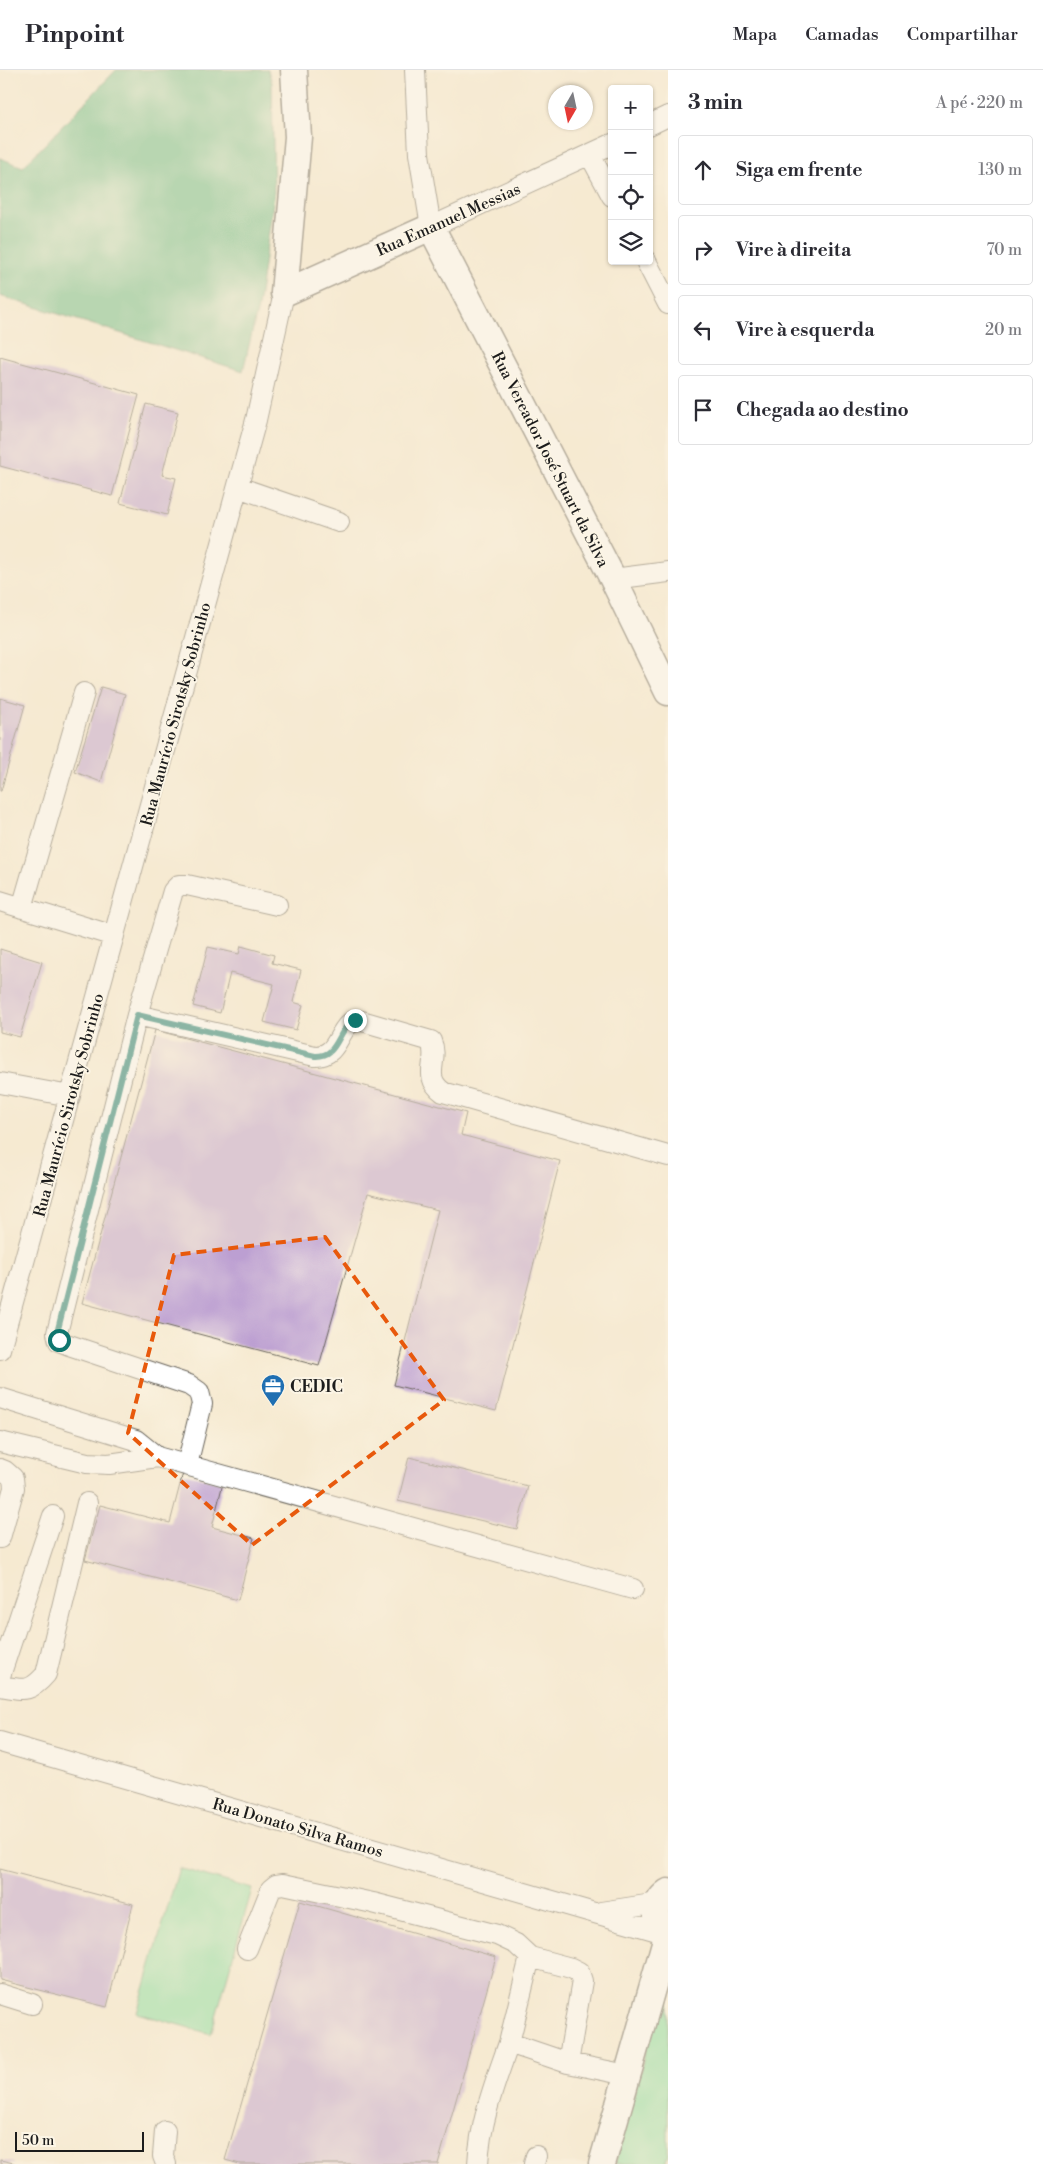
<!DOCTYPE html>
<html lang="pt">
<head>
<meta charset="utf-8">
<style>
  :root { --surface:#fff; --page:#f2f2f3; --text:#2b2b33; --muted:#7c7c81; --line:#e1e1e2 }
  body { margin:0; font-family:"Libre Bodoni",serif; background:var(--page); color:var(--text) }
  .controls { position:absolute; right:15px; top:15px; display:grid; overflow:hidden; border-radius:5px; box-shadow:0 1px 4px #0004 }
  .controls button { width:45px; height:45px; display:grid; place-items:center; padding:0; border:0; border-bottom:1px solid var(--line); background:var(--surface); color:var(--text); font:25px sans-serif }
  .compass { position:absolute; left:548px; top:15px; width:45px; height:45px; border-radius:50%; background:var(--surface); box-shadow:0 1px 4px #0004; rotate:189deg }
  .scale { position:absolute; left:15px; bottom:12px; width:129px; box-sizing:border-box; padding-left:5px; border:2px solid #1c1c1c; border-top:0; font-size:14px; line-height:18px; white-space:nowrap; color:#1c1c1c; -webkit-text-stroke:4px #fcf5e5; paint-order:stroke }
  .stop { position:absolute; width:15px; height:15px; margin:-11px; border:4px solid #0f766e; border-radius:50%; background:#fff }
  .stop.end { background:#0f766e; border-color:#fff; box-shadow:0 1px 5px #0008 }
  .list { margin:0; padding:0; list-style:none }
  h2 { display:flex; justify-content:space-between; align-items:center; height:65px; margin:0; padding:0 20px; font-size:21px }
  h2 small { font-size:16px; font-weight:400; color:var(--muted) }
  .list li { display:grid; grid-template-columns:32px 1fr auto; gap:15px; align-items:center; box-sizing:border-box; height:70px; margin:0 10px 10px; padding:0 10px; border:1px solid var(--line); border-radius:5px }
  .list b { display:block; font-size:19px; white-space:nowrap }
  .list em { font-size:16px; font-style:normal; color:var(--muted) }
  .icon { flex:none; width:28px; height:28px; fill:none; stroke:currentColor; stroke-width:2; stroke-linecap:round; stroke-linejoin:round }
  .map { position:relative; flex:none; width:668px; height:2094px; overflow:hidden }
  header { display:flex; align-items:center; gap:30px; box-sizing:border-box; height:70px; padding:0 25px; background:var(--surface); border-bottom:1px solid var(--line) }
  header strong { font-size:24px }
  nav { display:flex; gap:28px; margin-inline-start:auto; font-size:18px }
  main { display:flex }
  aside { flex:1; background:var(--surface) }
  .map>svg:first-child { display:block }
  .green { fill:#87dfa3; stroke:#527e60 }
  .forest { fill:#6dbe89; stroke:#446d52 }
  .building { fill:#bc9fd2 }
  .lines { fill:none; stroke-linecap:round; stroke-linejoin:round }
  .minor-casing { stroke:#68645b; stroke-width:22 }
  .major-casing { stroke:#68645b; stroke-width:29 }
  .minor { stroke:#fff; stroke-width:20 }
  .major { stroke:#fff; stroke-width:26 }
  .route { stroke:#0f766e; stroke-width:6 }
  .marked { fill:none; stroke:#e8590c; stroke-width:4; stroke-dasharray:10 6; stroke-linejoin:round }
  .labels { text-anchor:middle; stroke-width:4; stroke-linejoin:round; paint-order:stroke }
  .street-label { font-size:16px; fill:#1c1c1c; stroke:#fcf5e5 }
  .poi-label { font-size:16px; font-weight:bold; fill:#1c1c1c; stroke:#fcf5e5; text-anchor:start }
</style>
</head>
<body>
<header>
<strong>Pinpoint</strong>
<nav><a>Mapa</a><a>Camadas</a><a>Compartilhar</a></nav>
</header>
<main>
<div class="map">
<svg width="668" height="2094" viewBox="0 0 668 2094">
  <rect width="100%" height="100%" fill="#fcf5e5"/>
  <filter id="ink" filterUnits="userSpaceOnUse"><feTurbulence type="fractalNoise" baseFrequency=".02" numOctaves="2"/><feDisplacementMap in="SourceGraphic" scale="10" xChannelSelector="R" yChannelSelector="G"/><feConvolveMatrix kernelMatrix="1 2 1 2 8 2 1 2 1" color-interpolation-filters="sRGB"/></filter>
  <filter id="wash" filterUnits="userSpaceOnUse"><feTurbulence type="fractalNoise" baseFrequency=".0096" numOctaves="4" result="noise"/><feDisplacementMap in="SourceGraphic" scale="20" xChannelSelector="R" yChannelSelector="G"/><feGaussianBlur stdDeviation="1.12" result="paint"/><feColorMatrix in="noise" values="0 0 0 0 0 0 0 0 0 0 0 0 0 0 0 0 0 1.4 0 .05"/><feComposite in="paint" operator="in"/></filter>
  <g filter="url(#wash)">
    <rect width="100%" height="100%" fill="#f6ead1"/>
    <!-- green -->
    <path class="green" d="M179,1798L252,1819L211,1964L137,1943Z
      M668,1898V2084L665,2094H615Z"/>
    <!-- forest -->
    <path class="forest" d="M116,0H268L272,13L274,127L258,237L243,301L0,226V88L23,97Z"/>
    <g id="blocks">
      <!-- building -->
      <path class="building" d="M0,287L139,325L112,426L0,396Z
        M146,334L178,342L162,405L176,408L167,445L120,433Z
        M101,617L125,624L101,712L75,702Z
        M0,628L25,635L1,721H0Z
        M241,876L274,885L272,893L301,900L293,932L303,935L296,960L264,952L274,914L230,903L220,943L193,936L208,877L239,884Z
        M0,879L42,892L20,967L0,962Z
        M155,960L466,1043L461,1065L560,1091L496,1341L394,1315L438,1140L368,1123L319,1296L82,1233Z
        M409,1387L528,1416L517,1459L398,1431Z
        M183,1403L223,1413L212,1457L254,1468L238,1530L85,1490L100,1435L170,1453Z
        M0,1799L133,1834L107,1937L0,1910Z
        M300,1831L496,1887L438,2094H240L225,2090Z
        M0,2090L14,2093V2094H0Z"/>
    </g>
  </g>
  <g filter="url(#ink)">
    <use href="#blocks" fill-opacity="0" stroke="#68645b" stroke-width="1"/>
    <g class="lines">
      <!-- minor casing -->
      <g class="minor-casing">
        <path id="minor" d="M415,0L419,84L431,157L612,74
          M649,55L668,46
          M590,85L612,126
          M646,191L668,234
          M238,417L339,452
          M613,509L668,502
          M0,831L114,866
          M22,838L84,623
          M137,945L173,821L179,815H187L277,835
          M0,1013L70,1026
          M0,1279L256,350L284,223
          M0,1328L136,1370L157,1387L633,1519
          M0,1372L87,1393L109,1394L157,1387
          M187,1395L202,1334L199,1322L189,1315L69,1275L59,1271L57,1263L137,945L315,986C343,987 337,947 362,951L431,971C440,991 421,1006 443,1022L668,1086
          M0,1399L5,1401L13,1408L14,1418L0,1468
          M0,1606L53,1446
          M0,1616C24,1620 30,1623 46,1604L87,1433
          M0,1672L664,1863
          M601,1842L659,1833
          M247,1879L271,1819L276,1815L283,1814L373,1833L497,1865L516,1874L530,1887L509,1973L568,1993L627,2005
          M530,1887L571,1898L579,1902L582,1911L568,1993
          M0,1924L32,1934
          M165,2061L163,2086L166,2094
          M478,2094C480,2051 495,2013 509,1973
          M534,2094L536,2086"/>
      </g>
      <!-- major casing -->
      <g class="major-casing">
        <path id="major" d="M294,0L298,67L284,223L431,157L613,509L668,622
          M668,1822C651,1834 655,1855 668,1867
          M602,2094L667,1866"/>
      </g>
      <!-- minor -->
      <use href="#minor" class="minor"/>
      <!-- major -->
      <use href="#major" class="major"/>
    </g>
  </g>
  <g class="lines" filter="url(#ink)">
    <!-- route -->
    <path class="route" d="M59,1270L57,1263L137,945L315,986C340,987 336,959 355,950"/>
  </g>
  <!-- marked area -->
  <path d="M0 0H668V2094H0ZM325,1167L444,1330L252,1475L128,1363L174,1185Z" fill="#f6ead1" fill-opacity=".55" fill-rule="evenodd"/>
  <path class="marked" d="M325,1167L444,1330L252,1475L128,1363L174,1185Z"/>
  <!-- icons -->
  <defs>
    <g id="office-pin" transform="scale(1.25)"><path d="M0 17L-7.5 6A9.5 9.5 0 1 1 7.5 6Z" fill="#1f6fb2" stroke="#fcf5e5"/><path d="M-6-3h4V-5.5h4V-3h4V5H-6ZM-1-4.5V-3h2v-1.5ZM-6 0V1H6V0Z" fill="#fff"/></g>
  </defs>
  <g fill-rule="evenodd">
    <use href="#office-pin" x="273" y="1316"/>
  </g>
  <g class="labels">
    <!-- street labels -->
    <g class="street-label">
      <text transform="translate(448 149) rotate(-24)" y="6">Rua Emanuel Messias</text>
      <text transform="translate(551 389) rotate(63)" y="6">Rua Vereador José Stuart da Silva</text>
      <text transform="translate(175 644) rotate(-75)" y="6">Rua Maurício Sirotsky Sobrinho</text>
      <text transform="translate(68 1035) rotate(-75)" y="6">Rua Maurício Sirotsky Sobrinho</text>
      <text transform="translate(298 1757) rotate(16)" y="6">Rua Donato Silva Ramos</text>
    </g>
    <!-- poi labels -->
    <g class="poi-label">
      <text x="290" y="1322">CEDIC</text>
    </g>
  </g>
</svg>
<div class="controls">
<button>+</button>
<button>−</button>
<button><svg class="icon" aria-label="locate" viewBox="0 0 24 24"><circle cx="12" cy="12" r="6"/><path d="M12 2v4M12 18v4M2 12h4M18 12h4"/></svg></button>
<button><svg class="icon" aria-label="layers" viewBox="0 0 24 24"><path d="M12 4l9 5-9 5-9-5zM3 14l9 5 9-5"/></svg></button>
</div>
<svg class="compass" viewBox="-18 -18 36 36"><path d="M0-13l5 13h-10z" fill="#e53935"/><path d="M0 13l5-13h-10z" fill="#7c7c81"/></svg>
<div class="scale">50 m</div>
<div class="stop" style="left:59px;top:1270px"></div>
<div class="stop end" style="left:355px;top:950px"></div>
</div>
<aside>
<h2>3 min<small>A pé · 220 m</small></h2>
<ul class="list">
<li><svg class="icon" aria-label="ahead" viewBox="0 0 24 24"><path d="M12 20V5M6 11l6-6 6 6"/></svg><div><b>Siga em frente</b></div><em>130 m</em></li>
<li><svg class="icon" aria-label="right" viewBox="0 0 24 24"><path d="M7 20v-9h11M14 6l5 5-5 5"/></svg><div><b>Vire à direita</b></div><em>70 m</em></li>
<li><svg class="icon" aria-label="left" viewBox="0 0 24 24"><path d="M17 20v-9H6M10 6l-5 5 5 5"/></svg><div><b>Vire à esquerda</b></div><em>20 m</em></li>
<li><svg class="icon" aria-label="arrive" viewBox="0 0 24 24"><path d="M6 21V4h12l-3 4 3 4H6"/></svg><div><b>Chegada ao destino</b></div></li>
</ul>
</aside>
</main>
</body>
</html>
